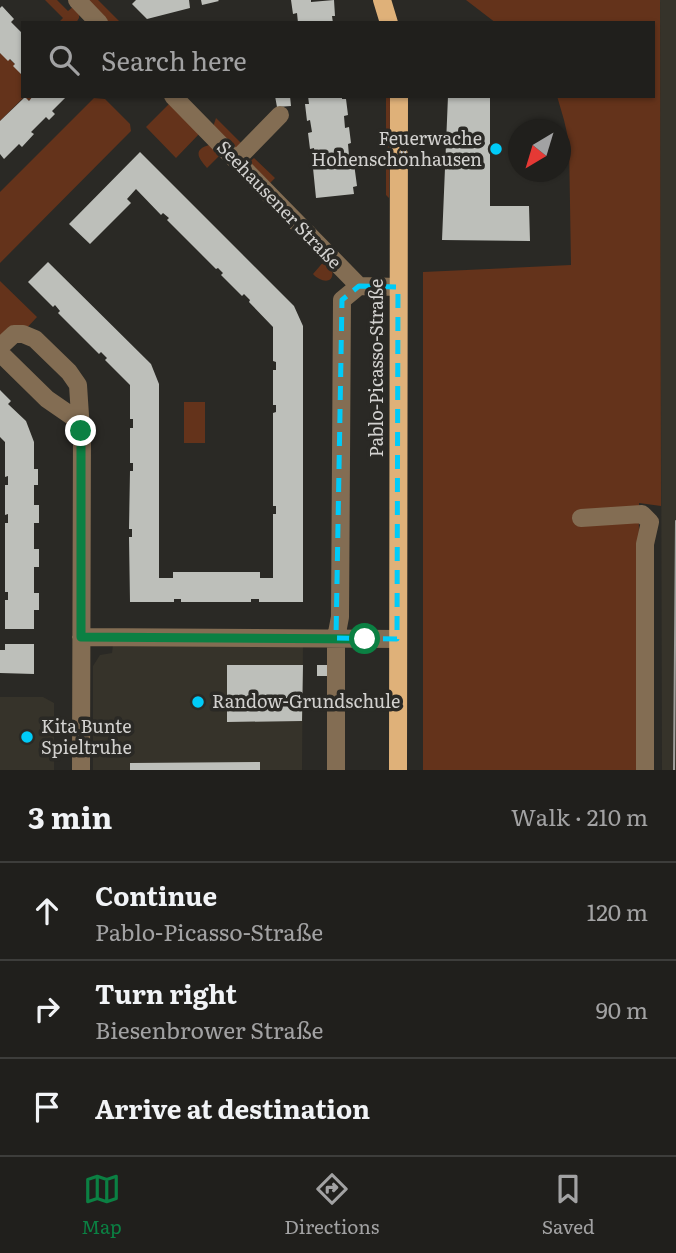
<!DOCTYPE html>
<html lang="en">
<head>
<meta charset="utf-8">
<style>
  :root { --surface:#201f1c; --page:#2d2c29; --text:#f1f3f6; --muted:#a2a2a3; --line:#3d3d3b; --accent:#0b8043 }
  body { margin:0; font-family:Literata,serif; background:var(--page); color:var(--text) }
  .compass { position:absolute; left:508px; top:119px; width:63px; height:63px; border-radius:50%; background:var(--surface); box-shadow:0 2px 5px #0004; rotate:218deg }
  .stop { position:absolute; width:21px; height:21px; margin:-16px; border:5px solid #0b8043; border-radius:50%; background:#fff }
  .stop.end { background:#0b8043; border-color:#fff; box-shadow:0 2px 7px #0008 }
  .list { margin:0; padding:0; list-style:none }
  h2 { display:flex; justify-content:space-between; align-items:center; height:91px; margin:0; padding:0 28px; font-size:30px }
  h2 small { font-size:23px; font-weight:400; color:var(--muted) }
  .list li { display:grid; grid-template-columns:46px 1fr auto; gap:21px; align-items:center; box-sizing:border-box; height:98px; padding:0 28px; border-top:2px solid var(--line) }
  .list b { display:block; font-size:26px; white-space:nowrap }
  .list p { margin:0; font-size:23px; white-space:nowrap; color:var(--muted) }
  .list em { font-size:23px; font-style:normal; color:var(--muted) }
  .icon { flex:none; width:38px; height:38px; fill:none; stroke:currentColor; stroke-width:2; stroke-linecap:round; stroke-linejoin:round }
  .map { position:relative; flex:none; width:676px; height:770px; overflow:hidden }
  .search { position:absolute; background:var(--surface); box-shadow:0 2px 5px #0004; left:21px; right:21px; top:21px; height:77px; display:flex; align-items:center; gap:18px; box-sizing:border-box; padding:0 24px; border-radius:0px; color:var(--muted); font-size:26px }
  .sheet { height:385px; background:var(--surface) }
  nav { display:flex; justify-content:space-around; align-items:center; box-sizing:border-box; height:98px; border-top:2px solid var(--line); background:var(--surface); font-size:19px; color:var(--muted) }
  nav a { display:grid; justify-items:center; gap:4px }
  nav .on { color:var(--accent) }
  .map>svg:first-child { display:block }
  .built { fill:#36332a }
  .green { fill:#64331b }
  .building { fill:#bdbfba }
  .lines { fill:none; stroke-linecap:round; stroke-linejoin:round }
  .minor { stroke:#836d53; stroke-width:18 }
  .major { stroke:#dfb179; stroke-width:18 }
  .tram { stroke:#a1a09d; stroke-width:2 }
  .route { stroke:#0b8043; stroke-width:9 }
  .marked { fill:none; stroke:#00cbf8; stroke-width:5; stroke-dasharray:14 9; stroke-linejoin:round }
  .poi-dot { fill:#00cbf8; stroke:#2a2925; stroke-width:2.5 }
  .labels { text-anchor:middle; stroke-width:7; stroke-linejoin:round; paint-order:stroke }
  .poi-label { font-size:18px; fill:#d2d1cf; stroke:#2a2925; text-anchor:start }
  .street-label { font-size:18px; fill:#d2d1cf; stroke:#2a2925 }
</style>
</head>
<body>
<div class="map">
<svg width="676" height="770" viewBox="0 0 676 770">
  <rect width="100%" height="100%" fill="#2a2925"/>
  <!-- built -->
  <path class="built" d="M660,0H676V770H662Z
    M303,644L302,770H93V666L100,655L112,653L113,645Z
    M0,697H43L54,703V770H0Z"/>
  <!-- green -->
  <path class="green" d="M45,0H57L68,11L74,6L79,12V18L76,23H58L63,18Z
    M84,0H98L121,23H107Z
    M466,0H660L661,506L639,503L638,770H423V272L571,265L569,142L564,120L557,96H653V23H496Z
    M0,53C21,66 23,72 23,96H33L29,101L24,97L0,121Z
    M386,96L390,97L389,198L386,195Z
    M94,98L105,99L130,124L131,131L0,263V192Z
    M170,103L200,133L176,158L146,127Z
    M216,118L242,144L235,151L212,130Z
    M209,145L221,154L207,168C199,159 192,150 209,145Z
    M254,158L275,178L268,185L247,164Z
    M326,259C328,263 331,266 332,270C335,285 320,282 313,274Z
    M0,281L37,317L24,331L0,336Z
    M184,402H205V443H184Z"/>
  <!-- building -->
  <path class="building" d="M136,0H189L190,8L147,19L132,4Z
    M201,0H218L219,1L202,5Z
    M291,0H311V2L334,0L335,16H332L333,23H298L297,13L293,14Z
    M2,6L14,19L11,22L23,34V76L13,66L15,64L10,59L8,61L0,53V8Z
    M33,96H67L52,111L55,114L49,120L46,117L31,132L34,134L22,147L19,144L4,159L0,154V121L25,97L29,101Z
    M275,96H290L291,106L277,107Z
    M308,96H342V99H346L348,115L344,116L345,128L349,127L351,143L348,144L349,156H353L357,186L353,187L354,194L316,198L313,168H316L314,148L310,149L308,133L312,132L310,120L307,121L305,104H309Z
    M448,96H490V206H529L530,241L442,240Z
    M140,152L294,306L303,326V602H259V599H251V602H181V599H174V602H130L129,537H132V529H129L130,471H133V463H130V428H133V419H130V385L105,360L107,358L101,352L99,354L58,313L60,311L55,305L53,307L28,282L48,262L151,364L159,384V578H173V572H260V578H273V514H276V506H273V413L276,412V405H273V370H276V362L273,361V327L249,302L250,300L244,294L242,296L221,275L223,273L218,268L216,269L167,220L169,218L163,213L161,215L136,189L127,199L131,203L90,244L69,224Z
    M0,390L11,401L8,404L26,421L34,442V469H38V485H34V505H39V523H34V549H39V567H34V593H39V610H34V629H5V600H8V592H5V523H8V514L5,515V485H8V476L5,477V442L0,437Z
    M5,644H34V674L0,673V650H5Z
    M227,665H303L302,721L227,722Z
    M317,665H328V676H317Z
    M260,762V770H130V763Z"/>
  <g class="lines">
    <!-- minor -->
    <path class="minor" d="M77,0L99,23
      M173,96L359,286L398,287
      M236,160L280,115
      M0,347L14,334H23L35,339L69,372L78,385L81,431
      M0,353L47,399L76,419L82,432L81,770
      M581,518L642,514L650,522L645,544V770
      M81,637L397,639
      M336,770V638L340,617L342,300L359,286"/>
    <!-- major -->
    <path class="major" d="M382,0L389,23
      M398,770L399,96"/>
    <!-- tram -->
    <path class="tram" d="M674,770L676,521"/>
  </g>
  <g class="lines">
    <!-- route -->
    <path class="route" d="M81,431V637L365,639"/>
  </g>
  <!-- marked area -->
  <path class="marked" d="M359,286L398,287L397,639L336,638L342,300Z"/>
  <!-- markers -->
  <g class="poi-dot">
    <circle cx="496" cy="149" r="7"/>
    <circle cx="198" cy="702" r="7"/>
    <circle cx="27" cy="737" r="7"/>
  </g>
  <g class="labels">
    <!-- poi labels -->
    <g class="poi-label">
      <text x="482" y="145" text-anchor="end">Feuerwache<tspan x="482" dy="21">Hohenschönhausen</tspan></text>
      <text x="212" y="708">Randow-Grundschule</text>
      <text x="41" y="733">Kita Bunte<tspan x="41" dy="21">Spieltruhe</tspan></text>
    </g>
    <!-- street labels -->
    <g class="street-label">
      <text transform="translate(279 205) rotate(46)" y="6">Seehausener Straße</text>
      <text transform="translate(377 368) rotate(-90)" y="6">Pablo-Picasso-Straße</text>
    </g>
  </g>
</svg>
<svg class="compass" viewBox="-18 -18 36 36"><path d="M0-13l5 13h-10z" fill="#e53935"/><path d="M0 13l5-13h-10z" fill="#a2a2a3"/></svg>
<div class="stop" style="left:365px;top:639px"></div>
<div class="stop end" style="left:81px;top:431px"></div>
<div class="search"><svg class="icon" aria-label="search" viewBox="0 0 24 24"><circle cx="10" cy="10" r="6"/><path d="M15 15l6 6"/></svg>Search here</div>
</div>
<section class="sheet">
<h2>3 min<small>Walk · 210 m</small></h2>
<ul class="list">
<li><svg class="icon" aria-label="ahead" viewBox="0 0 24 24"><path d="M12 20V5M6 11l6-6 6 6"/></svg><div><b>Continue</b><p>Pablo-Picasso-Straße</p></div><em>120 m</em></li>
<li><svg class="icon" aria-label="right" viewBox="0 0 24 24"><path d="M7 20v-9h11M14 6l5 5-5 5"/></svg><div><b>Turn right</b><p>Biesenbrower Straße</p></div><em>90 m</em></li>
<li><svg class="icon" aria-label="arrive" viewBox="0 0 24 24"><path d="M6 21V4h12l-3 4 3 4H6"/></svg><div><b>Arrive at destination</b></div></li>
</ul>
</section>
<nav>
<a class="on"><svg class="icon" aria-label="map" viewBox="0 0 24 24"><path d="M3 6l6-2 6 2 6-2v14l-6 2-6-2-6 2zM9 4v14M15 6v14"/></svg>Map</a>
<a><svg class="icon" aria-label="directions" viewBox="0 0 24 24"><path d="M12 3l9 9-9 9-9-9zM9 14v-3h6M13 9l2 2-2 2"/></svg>Directions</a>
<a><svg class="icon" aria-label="saved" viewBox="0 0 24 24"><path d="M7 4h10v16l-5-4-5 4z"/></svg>Saved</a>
</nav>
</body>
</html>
